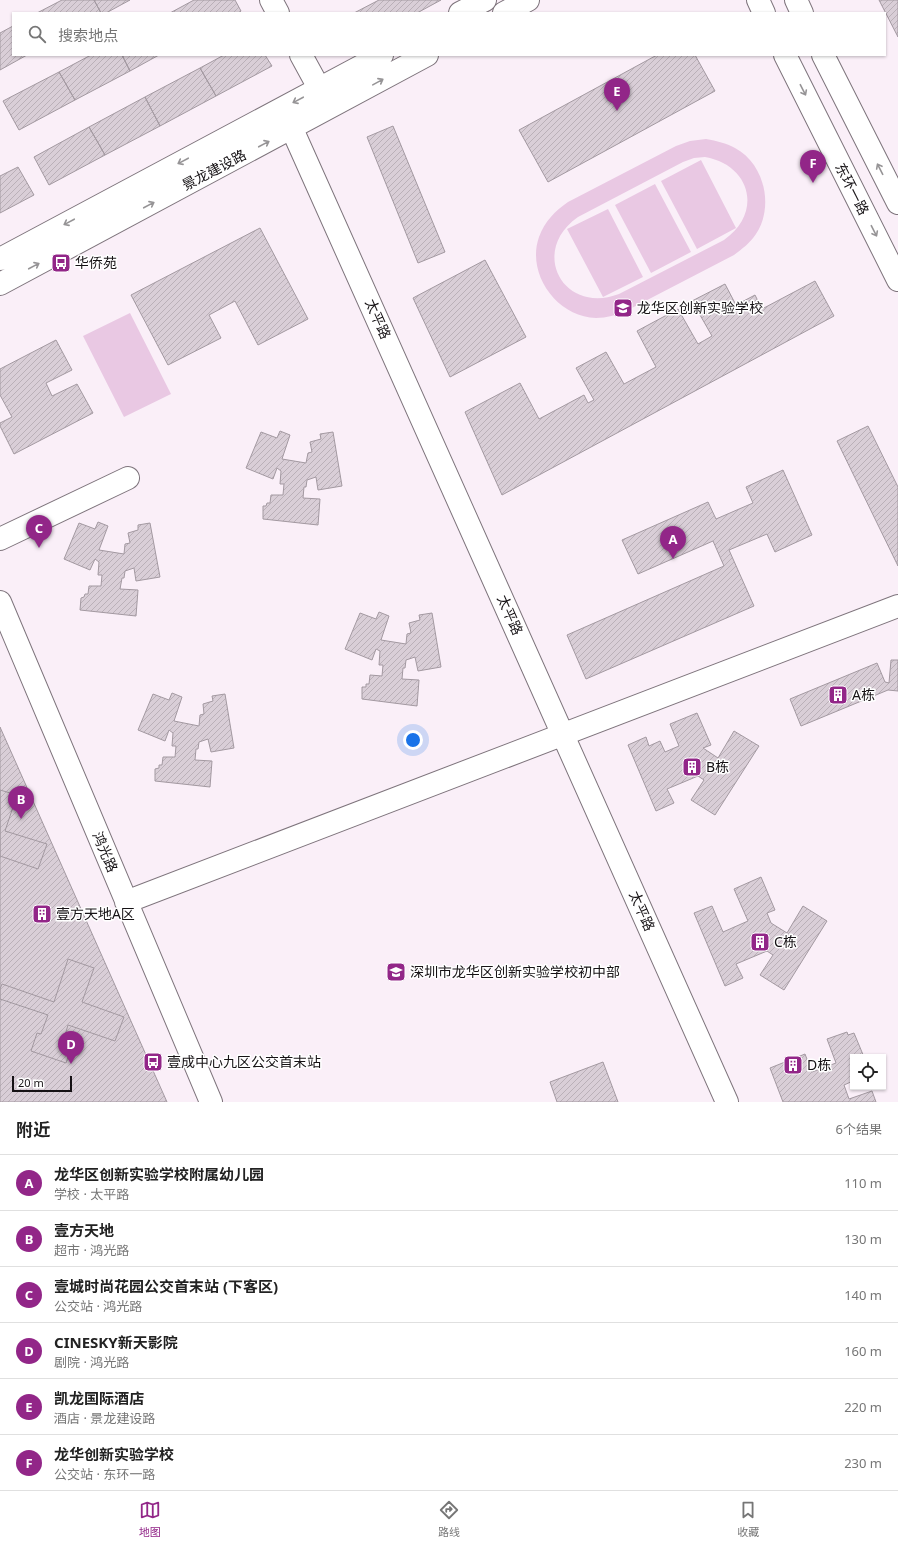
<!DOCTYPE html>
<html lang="zh">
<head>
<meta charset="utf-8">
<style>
  :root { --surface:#fff; --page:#f6f6f6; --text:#222; --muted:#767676; --line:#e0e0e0; --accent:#922688 }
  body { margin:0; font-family:"Noto Sans","Noto Sans SC",sans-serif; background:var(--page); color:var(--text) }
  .controls { position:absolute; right:12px; bottom:12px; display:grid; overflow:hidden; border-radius:0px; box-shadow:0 1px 3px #0004 }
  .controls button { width:36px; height:36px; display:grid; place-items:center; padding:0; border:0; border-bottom:1px solid var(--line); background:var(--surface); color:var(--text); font:20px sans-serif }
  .scale { position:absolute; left:12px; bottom:10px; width:60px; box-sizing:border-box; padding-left:4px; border:2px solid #161215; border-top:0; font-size:11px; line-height:14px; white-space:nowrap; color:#161215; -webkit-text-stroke:3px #fff; paint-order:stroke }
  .you { position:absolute; left:413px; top:740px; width:14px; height:14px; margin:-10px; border:3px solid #fff; border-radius:50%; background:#1a73e8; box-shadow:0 0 0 6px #1a73e833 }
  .badge { display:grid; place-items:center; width:26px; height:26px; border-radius:50%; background:var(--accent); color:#fff; font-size:13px; font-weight:700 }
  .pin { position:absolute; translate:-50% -33px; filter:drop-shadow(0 1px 2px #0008) }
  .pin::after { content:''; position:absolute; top:21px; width:14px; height:12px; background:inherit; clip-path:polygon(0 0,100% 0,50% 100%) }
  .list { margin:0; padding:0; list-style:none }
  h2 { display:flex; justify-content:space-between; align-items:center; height:52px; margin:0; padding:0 16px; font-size:17px }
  h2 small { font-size:13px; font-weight:400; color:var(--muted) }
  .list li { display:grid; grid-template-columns:26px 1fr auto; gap:12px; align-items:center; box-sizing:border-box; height:56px; padding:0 16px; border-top:1px solid var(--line) }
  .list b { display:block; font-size:15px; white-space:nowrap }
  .list p { margin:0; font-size:13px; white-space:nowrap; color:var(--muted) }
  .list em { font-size:13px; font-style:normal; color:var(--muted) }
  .icon { flex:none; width:22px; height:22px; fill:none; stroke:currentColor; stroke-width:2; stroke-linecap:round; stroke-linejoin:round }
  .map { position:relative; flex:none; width:898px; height:1102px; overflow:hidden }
  .search { position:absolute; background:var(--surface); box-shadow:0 1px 3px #0004; left:12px; right:12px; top:12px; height:44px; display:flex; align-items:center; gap:10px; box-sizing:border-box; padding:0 14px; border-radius:0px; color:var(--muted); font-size:15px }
  .sheet { height:388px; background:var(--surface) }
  nav { display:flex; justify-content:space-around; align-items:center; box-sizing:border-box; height:56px; border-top:1px solid var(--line); background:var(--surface); font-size:11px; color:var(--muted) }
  nav a { display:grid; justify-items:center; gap:2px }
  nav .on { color:var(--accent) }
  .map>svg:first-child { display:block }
  .green { fill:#e9c8e3; fill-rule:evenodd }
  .building { fill:url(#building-hatch); stroke:#a399a1 }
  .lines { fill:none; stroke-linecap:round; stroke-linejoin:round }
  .minor-casing { stroke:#7e747c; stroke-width:24 }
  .major-casing { stroke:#7e747c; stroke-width:24 }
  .minor { stroke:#fff; stroke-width:22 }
  .major { stroke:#fff; stroke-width:22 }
  .oneway { stroke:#969496 }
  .labels { text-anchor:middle; stroke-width:3; stroke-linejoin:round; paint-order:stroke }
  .street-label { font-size:14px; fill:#161215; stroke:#fff }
  .poi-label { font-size:14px; fill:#161215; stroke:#fff; text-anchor:start }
</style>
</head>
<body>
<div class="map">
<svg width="898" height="1102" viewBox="0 0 898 1102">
  <defs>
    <pattern id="building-hatch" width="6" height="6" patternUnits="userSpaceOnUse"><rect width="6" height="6" fill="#d9ced7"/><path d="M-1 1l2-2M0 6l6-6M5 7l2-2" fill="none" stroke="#bab0b8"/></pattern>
  </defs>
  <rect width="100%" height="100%" fill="#faeff8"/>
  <!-- green -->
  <path class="green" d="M706,139C717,141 726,143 735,148C765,164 774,207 756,234C750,243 742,249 734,255L626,311C616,315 607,318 596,318C557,317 526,274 539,237C545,221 555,211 568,202L676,146L690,141ZM705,157C751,165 763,213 724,240L619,294C563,315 529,251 578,217L683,162L694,158Z
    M701,160L736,228L697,249L661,181Z
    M655,184L691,252L651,273L615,205Z
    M608,209L643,277L603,297L567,229Z
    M130,313L171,394L124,417L83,336Z"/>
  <!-- building -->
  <path class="building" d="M62,0H94L101,13H37Z
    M94,0H130L106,13H101Z
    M194,0H235L241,11L238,13H170Z
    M379,0H441L417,13H354Z
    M879,0H898V37Z
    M13,26V55H27L0,70V33Z
    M91,55H122L130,71L75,100L59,72Z
    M122,55H159L130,71Z
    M224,55H265L272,66L216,96L200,68Z
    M657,55H695L715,91L548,182L519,130Z
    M200,68L216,96L160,126L145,97Z
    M59,72L75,100L19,130L3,101Z
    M145,97L160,126L105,155L89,127Z
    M393,126L445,252L418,263L367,137Z
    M89,127L105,155L49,185L34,157Z
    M18,167L34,195L0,213V176Z
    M260,228L308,319L258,345L235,301L209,315L221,338L168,365L131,295Z
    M485,260L526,337L450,377L413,298Z
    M815,281L834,316L502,495L465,412L520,383L539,419L584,395L588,403L594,400L576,368L606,352L624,384L656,367L637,331L678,309L698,344L712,336L692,301L725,284L736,305L755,295L762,309Z
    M56,340L72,370L46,383L52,396L77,384L93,413L14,454L0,426V423L12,417L0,395V369Z
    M868,426L898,487V566L837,441Z
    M280,431L290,435L282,459L306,463L308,453L312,452L310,442L321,439L320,434L333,432L342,486L318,490L316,477L307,480L306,487H304L303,498L320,499L318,525L263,519V506H266L267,503H270L271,495H283L284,484H280L281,471L277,468L273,479L246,468L261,432L277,438Z
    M783,470L812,535L775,552L767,534L729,550L754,606L586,679L567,635L724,566L713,541L638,574L622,540L708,502L716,519L753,503L746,487Z
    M98,522L108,526L99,550L124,554L125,544L130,543L128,533L138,530V525L150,523L160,577L136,581L134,568L125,571L124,578H122L120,589L138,590L136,616L80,610L81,598L84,597L85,594H88L89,586H101L102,575H98L99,562L95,559L90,570L64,559L79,523L95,529Z
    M379,612L389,616L381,640L406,644L407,634L411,633L409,623L420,620L419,615L432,613L441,667L418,671L415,657L406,660L405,668H403L402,679L419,680L417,706L362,699V687H366V684H369L370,675L382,676L383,665H379L380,651L376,649L372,660L345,649L360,613L376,619Z
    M891,660H898V691L888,690L801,726L790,699L877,663L885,682L889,683Z
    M172,693L182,697L174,721L199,726L200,715L204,714L203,704L213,701L212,696L225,694L234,748L211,752L208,739L199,742L198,749H196L195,760L212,761L210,787L155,781V769L159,768V765H162L163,757H175L176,746H172L173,733L169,730L165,741L138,730L153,694L169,700Z
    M697,713L711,745L703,748L718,758L734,731L759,746L715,815L691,800L704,780L698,776L667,789L674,803L656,811L628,745L646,737L649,746L660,741L665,752L679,746L670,724Z
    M0,727L167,1102H0Z
    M0,790L17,795L5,831L47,844L38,869L0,856Z
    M761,877L775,910L767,913L771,923L787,933L803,906L827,921L784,990L760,975L773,955L767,951L736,964L743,978L725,986L694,913L712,906L723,932L748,921L734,889Z
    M68,959L94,968L82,1002L124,1017L115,1041L68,1025L63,1042L72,1045L66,1063L31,1051L37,1033L41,1034L48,1015L0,999V989L2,984L54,1002Z
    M847,1032L848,1035L854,1033L864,1057H853V1081L844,1085L849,1099L872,1091L876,1102H783L770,1068L805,1054L812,1072L836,1063L827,1039Z
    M603,1062L618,1102H557L550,1082Z"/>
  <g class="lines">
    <!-- minor casing -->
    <g class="minor-casing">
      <path id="minor" d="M271,0L278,13
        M301,55L319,88
        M292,129L727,1102
        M0,539L128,478
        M0,602L211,1102
        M126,902L898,606"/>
    </g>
    <!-- major casing -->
    <g class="major-casing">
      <path id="major" d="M758,0L764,13
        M796,0L802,13
        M460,13L485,0
        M504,13L528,0
        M785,55L898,280
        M823,55L898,203
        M0,259L382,55
        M0,284L427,55"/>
    </g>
    <!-- minor -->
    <use href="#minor" class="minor"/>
    <!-- major -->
    <use href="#major" class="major"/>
  </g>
  <!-- one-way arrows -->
  <defs><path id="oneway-shaft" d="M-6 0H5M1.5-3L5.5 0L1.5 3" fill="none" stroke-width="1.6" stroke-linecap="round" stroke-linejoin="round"/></defs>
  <g class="oneway">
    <use href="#oneway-shaft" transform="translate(378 82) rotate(-29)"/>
    <use href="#oneway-shaft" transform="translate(803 90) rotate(63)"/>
    <use href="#oneway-shaft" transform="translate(298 100) rotate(152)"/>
    <use href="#oneway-shaft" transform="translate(264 144) rotate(-28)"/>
    <use href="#oneway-shaft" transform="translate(183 161) rotate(152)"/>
    <use href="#oneway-shaft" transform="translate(880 169) rotate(-117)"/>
    <use href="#oneway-shaft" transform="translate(149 205) rotate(-28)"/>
    <use href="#oneway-shaft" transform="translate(69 222) rotate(152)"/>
    <use href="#oneway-shaft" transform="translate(874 231) rotate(63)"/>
    <use href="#oneway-shaft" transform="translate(34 266) rotate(-28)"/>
  </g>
  <!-- icons -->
  <defs>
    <g id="bus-square" transform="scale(1)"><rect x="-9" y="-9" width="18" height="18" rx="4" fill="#922688" stroke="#fff"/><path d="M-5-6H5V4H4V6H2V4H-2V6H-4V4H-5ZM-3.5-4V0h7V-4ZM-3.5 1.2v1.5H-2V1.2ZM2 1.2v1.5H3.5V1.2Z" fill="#fff"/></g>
    <g id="school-square" transform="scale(1)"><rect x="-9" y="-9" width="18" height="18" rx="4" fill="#922688" stroke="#fff"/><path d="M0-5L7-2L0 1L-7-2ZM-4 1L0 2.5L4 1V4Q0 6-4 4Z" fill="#fff"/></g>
    <g id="building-square" transform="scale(1)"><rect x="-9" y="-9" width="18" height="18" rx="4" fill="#922688" stroke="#fff"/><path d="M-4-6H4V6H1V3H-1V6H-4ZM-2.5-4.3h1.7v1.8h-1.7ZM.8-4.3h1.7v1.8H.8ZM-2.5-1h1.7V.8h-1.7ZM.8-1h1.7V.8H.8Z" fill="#fff"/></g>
  </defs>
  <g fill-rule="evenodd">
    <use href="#bus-square" x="61" y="263"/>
    <use href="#school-square" x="623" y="308"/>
    <use href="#building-square" x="838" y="695"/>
    <use href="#building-square" x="692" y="767"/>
    <use href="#building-square" x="42" y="914"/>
    <use href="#building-square" x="760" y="942"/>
    <use href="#school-square" x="396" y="972"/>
    <use href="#bus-square" x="153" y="1062"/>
    <use href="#building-square" x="793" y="1065"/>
  </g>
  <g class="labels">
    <!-- street labels -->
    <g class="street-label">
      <text transform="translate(214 170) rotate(-28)" y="5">景龙建设路</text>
      <text transform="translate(852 189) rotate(63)" y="5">东环一路</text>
      <text transform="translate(378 319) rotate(66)" y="5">太平路</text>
      <text transform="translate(510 615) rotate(66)" y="5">太平路</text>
      <text transform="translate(105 852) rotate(67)" y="5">鸿光路</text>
      <text transform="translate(642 911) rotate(66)" y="5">太平路</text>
    </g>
    <!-- poi labels -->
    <g class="poi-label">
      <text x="75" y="268">华侨苑</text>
      <text x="637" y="313">龙华区创新实验学校</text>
      <text x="852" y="700">A栋</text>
      <text x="706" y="772">B栋</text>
      <text x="56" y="919">壹方天地A区</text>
      <text x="774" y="947">C栋</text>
      <text x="410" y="977">深圳市龙华区创新实验学校初中部</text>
      <text x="167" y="1067">壹成中心九区公交首末站</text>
      <text x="807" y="1070">D栋</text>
    </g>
  </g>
</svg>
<div class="controls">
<button><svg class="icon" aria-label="locate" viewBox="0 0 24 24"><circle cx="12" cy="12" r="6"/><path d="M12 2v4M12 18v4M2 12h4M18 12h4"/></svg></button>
</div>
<div class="scale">20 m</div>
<div class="you"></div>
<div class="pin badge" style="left:673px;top:559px">A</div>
<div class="pin badge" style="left:21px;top:819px">B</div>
<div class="pin badge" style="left:39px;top:548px">C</div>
<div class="pin badge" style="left:71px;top:1064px">D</div>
<div class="pin badge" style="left:617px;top:111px">E</div>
<div class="pin badge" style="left:813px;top:183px">F</div>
<div class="search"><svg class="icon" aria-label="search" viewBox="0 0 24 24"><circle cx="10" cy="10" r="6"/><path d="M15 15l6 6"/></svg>搜索地点</div>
</div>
<section class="sheet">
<h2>附近<small>6个结果</small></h2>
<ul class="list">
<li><span class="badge">A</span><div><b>龙华区创新实验学校附属幼儿园</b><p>学校 · 太平路</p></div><em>110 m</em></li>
<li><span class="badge">B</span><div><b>壹方天地</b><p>超市 · 鸿光路</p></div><em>130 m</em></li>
<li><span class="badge">C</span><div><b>壹城时尚花园公交首末站 (下客区)</b><p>公交站 · 鸿光路</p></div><em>140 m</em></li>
<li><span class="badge">D</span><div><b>CINESKY新天影院</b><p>剧院 · 鸿光路</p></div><em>160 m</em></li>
<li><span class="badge">E</span><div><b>凯龙国际酒店</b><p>酒店 · 景龙建设路</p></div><em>220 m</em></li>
<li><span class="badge">F</span><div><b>龙华创新实验学校</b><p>公交站 · 东环一路</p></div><em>230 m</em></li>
</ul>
</section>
<nav>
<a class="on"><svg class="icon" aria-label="map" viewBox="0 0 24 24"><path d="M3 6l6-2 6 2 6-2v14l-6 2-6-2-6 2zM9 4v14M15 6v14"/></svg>地图</a>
<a><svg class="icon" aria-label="directions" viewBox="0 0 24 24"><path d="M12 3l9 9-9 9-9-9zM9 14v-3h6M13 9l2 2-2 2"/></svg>路线</a>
<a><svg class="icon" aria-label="saved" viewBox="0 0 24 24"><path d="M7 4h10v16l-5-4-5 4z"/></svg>收藏</a>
</nav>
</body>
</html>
